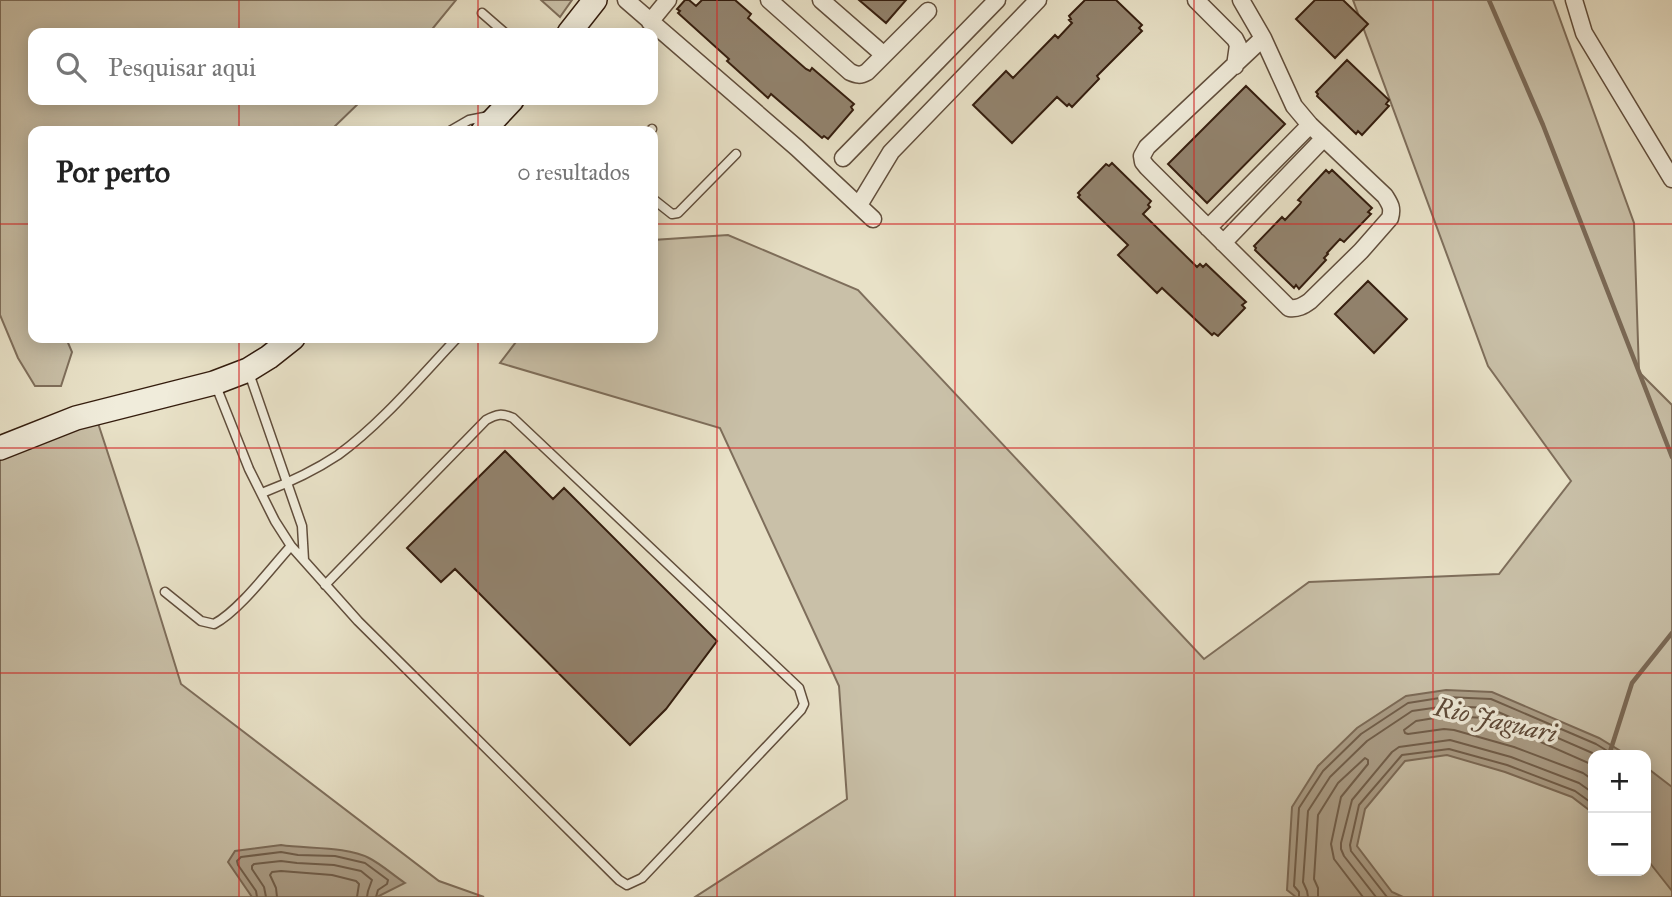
<!DOCTYPE html>
<html lang="pt">
<head>
<meta charset="utf-8">
<style>
  :root { --surface:#fff; --page:#f2f2f2; --text:#222; --muted:#767676; --line:#e0e0e0 }
  body { margin:0; font-family:"IM FELL Great Primer",serif; background:var(--page); color:var(--text) }
  .controls { position:absolute; right:21px; bottom:21px; display:grid; overflow:hidden; border-radius:14px; box-shadow:0 4px 18px #0003 }
  .controls button { width:63px; height:63px; display:grid; place-items:center; padding:0; border:0; border-bottom:2px solid var(--line); background:var(--surface); color:var(--text); font:35px sans-serif }
  .list { margin:0; padding:0; list-style:none }
  h2 { display:flex; justify-content:space-between; align-items:center; height:91px; margin:0; padding:0 28px; font-size:30px }
  h2 small { font-size:23px; font-weight:400; color:var(--muted) }
  .icon { flex:none; width:38px; height:38px; fill:none; stroke:currentColor; stroke-width:2; stroke-linecap:round; stroke-linejoin:round }
  .map { position:relative; flex:none; width:1672px; height:897px; overflow:hidden }
  .search { position:absolute; background:var(--surface); box-shadow:0 4px 18px #0003; left:28px; top:28px; width:630px; height:77px; display:flex; align-items:center; gap:18px; box-sizing:border-box; padding:0 24px; border-radius:14px; color:var(--muted); font-size:26px }
  .panel { position:absolute; background:var(--surface); box-shadow:0 4px 18px #0003; left:28px; top:126px; width:630px; height:217px; border-radius:14px }
  .map>svg:first-child { display:block }
  .green { fill:#c9c0a8; stroke:#7e6e5b; stroke-width:2; fill-rule:evenodd }
  .water { fill:#ab9e88; stroke:#7b6a57; stroke-width:2 }
  .lines { fill:none; stroke-linecap:round; stroke-linejoin:round }
  .shore { stroke:#705e4b; stroke-width:2 }
  .stream { stroke:#7b6a57; stroke-width:4.5 }
  .building { fill:#92836e; stroke:#341d0e; stroke-width:2 }
  .lane-casing { stroke:#614e3c; stroke-width:11 }
  .street-casing { stroke:#614e3c; stroke-width:19 }
  .secondary-casing { stroke:#341d0e; stroke-width:26 }
  .lane { stroke:#f0ecdb; stroke-width:8 }
  .street { stroke:#f0ecdb; stroke-width:16 }
  .secondary { stroke:#f0ecdb; stroke-width:23 }
  .grid { fill:none; stroke:#d62828; stroke-width:2; stroke-opacity:0.55 }
  .labels { text-anchor:middle; stroke-width:7; stroke-linejoin:round; paint-order:stroke }
  .water-label { font-size:26px; font-style:italic; fill:#5e4a39; stroke:#f0ecdb }
</style>
</head>
<body>
<div class="map">
<svg width="1672" height="897" viewBox="0 0 1672 897">
  <rect width="100%" height="100%" fill="#e8e1c7"/>
  <filter id="stains"><feTurbulence type="fractalNoise" baseFrequency=".00286" numOctaves="4"/><feColorMatrix values="0 0 0 0 .2 0 0 0 0 .09 0 0 0 0 .02 0 0 0 .5 -.17"/></filter>
  <radialGradient id="worn" r=".72"><stop offset=".6" stop-color="#630" stop-opacity="0"/><stop offset="1" stop-color="#630" stop-opacity=".3"/></radialGradient>
  <!-- green -->
  <path class="green" d="M0,0H456L429,33H33V100H362L330,131H33V338H66L72,352L61,386H35L18,358L0,315Z
    M541,0H572L560,17Z
    M1353,0H1553L1634,223L1639,372L1672,405V897H695L847,799L839,686L720,428L500,363L519,338H653V240L728,235L858,290L1204,659L1309,582L1499,574L1571,481L1488,366ZM1593,755H1646V871H1593Z
    M96,417L139,548L181,684L439,881L484,897H0V458Z"/>
  <!-- water -->
  <path class="water" d="M1446,690L1492,692L1599,738L1627,755H1593V813L1572,797L1505,772L1447,755L1405,761L1365,809L1357,846L1392,892L1403,897H1296L1287,890L1292,807L1318,766L1357,728L1406,696Z
    M1646,767L1672,787V891L1646,858Z
    M281,845C307,849 347,846 369,858C381,864 393,875 405,883L377,897H252L228,862L235,851Z"/>
  <g class="lines">
    <!-- shore -->
    <path class="shore" d="M1593,765L1486,718L1447,716L1416,721L1404,730L1405,733L1408,734L1444,729L1454,730L1514,747L1583,773L1593,780
      M257,897L256,891L238,865L237,861L241,857L281,852L298,855L335,856L365,863L388,880L387,884L378,890L376,897
      M266,897L264,887L252,869V866L254,864L281,861L297,863L334,865L361,871L372,880L368,891L367,897
      M277,897L276,888L270,875L272,872L281,871L332,875L356,881L359,884L357,897
      M1299,897V892L1294,886L1299,808L1323,771L1361,734L1408,703L1446,697L1491,699L1596,744L1614,755
      M1308,897L1307,891L1303,882L1308,811L1330,777L1367,741L1412,711L1447,706L1489,708L1597,755
      M1318,897V888L1314,879L1318,815L1338,783L1365,758L1368,760V764L1341,797L1331,844L1334,859L1363,897
      M1376,897L1344,856L1341,849V843L1352,800L1392,752L1399,747L1450,740L1511,757L1579,783L1593,793
      M1387,897L1351,851L1350,845L1359,805L1402,755L1449,749L1507,765L1575,791L1593,804"/>
    <!-- stream -->
    <path class="stream" d="M1489,0L1543,125L1672,457
      M1609,755L1632,683L1672,633"/>
  </g>
  <!-- building -->
  <path class="building" d="M685,0H689L696,6L702,0H735L751,14L748,18L806,69L810,71L812,68L854,104L851,107L853,110L828,139L824,136L822,138L771,94L768,98L727,61L729,59L678,13L680,11L677,9Z
    M859,0H906L886,23Z
    M1085,0H1116L1142,25L1139,28L1142,31L1097,76L1099,79L1072,107L1069,104L1067,106L1057,97L1012,143L973,105L1006,71L1013,78L1055,35L1058,38L1072,23L1069,20L1071,19L1069,16Z
    M1315,0H1343L1368,24L1335,58L1296,19Z
    M1347,60L1389,100L1386,104L1389,106L1362,135L1358,131L1356,134L1317,96L1318,94L1316,92Z
    M1246,86L1285,124L1207,203L1168,164Z
    M1112,163L1151,201L1148,205L1150,207L1143,214L1197,267L1200,264L1203,267L1206,264L1246,302L1242,305L1245,308L1218,336L1214,333L1212,335L1162,288L1157,293L1118,255L1128,245L1078,197L1080,195L1078,193L1106,164L1109,166Z
    M1326,170L1329,173L1332,170L1372,208L1368,212L1371,214L1344,242L1340,239L1327,253L1328,254L1324,258L1326,260L1299,289L1296,285L1294,288L1255,250L1256,248L1254,246L1282,217L1285,220L1300,204L1301,202L1298,200Z
    M1368,281L1407,319L1374,353L1335,314Z
    M505,451L553,499L564,488L717,641L666,709L630,745L455,569L441,582L407,548Z"/>
  <g class="lines">
    <!-- lane casing -->
    <g class="lane-casing">
      <path id="lane" d="M482,13L505,33
        M450,131L469,120L489,116
        M650,131L652,129
        M653,199L672,214L678,213L736,154
        M249,373L302,526L304,560
        M216,386L249,469L275,521L291,546L358,621L619,880L627,885L642,878L801,710L804,704L799,688L513,418C502,413 497,414 486,420L325,585
        M262,493C288,483 314,471 338,455C381,424 421,376 457,338
        M165,592L201,621L214,624C239,611 271,568 291,546"/>
    </g>
    <!-- street casing -->
    <g class="street-casing">
      <path id="street" d="M626,0L797,148L873,219
        M769,0L850,72C857,75 860,76 867,72L928,11
        M821,0L884,55
        M1196,0L1235,39L1238,45L1235,66
        M1241,0L1263,38L1294,106L1310,125L1385,196C1390,204 1393,208 1390,218L1361,251L1310,301C1303,306 1298,309 1289,308L1147,167L1143,162L1142,156L1147,147L1263,38
        M1574,0L1584,33L1672,179
        M650,22L668,0
        M843,158L997,0
        M859,205L891,152L1038,0
        M1208,228L1310,125
        M1223,243L1324,138"/>
    </g>
    <!-- secondary casing -->
    <g class="secondary-casing">
      <path id="secondary" d="M569,33L595,0
        M483,131L512,100
        M0,448L76,418L214,383L248,370L269,357L293,338"/>
    </g>
    <!-- lane -->
    <use href="#lane" class="lane"/>
    <!-- street -->
    <use href="#street" class="street"/>
    <!-- secondary -->
    <use href="#secondary" class="secondary"/>
  </g>
  <!-- grid -->
  <path class="grid" d="M239,0V33M478,0V33M717,0V897M955,0V897M1194,0V897M1433,0V897M239,100V131M478,100V131M0,224H33M653,224H1672M239,338V897M478,338V897M0,448H1672M0,673H1672"/>
  <g class="labels">
    <!-- water labels -->
    <g class="water-label">
      <text transform="translate(1496 720) rotate(13)" y="9">Rio Jaguari</text>
    </g>
  </g>
  <rect width="100%" height="100%" filter="url(#stains)"/>
  <rect width="100%" height="100%" fill="url(#worn)"/>
</svg>
<div class="controls">
<button>+</button>
<button>−</button>
</div>
<div class="search"><svg class="icon" aria-label="search" viewBox="0 0 24 24"><circle cx="10" cy="10" r="6"/><path d="M15 15l6 6"/></svg>Pesquisar aqui</div>
<section class="panel">
<h2>Por perto<small>0 resultados</small></h2>
<ul class="list">
</ul>
</section>
</div>
</body>
</html>
